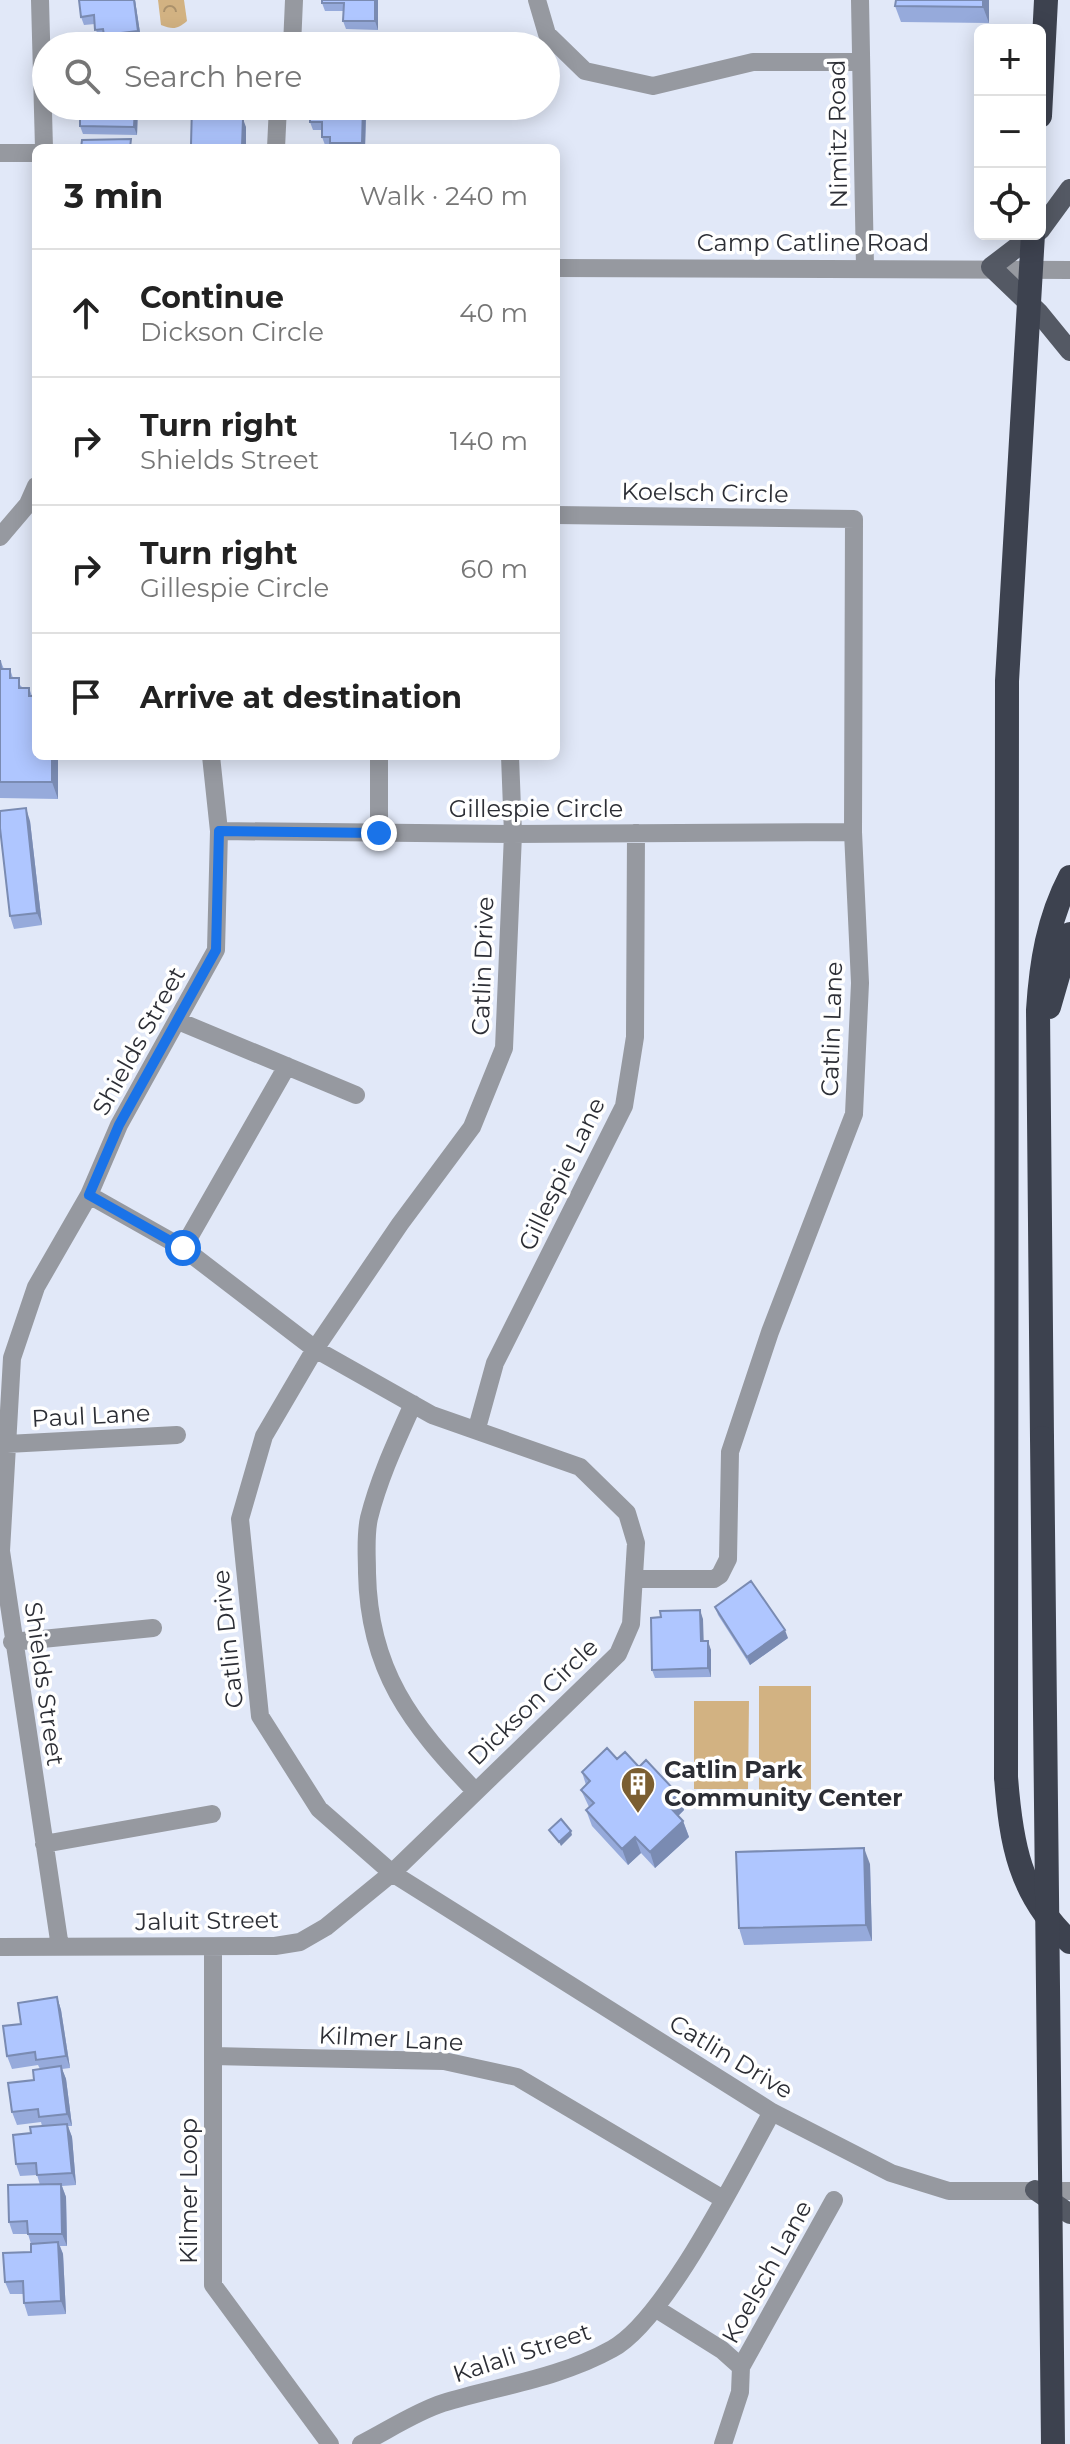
<!DOCTYPE html>
<html lang="en">
<head>
<meta charset="utf-8">
<style>
  :root { --surface:#fff; --page:#f2f2f2; --text:#222; --muted:#767676; --line:#e0e0e0 }
  body { margin:0; font-family:Montserrat,sans-serif; background:var(--page); color:var(--text) }
  .controls { position:absolute; right:24px; top:24px; display:grid; overflow:hidden; border-radius:12px; box-shadow:0 4px 20px #0003 }
  .controls button { width:72px; height:72px; display:grid; place-items:center; padding:0; border:0; border-bottom:2px solid var(--line); background:var(--surface); color:var(--text); font:40px sans-serif }
  .stop { position:absolute; width:24px; height:24px; margin:-18px; border:6px solid #1a73e8; border-radius:50%; background:#fff }
  .stop.end { background:#1a73e8; border-color:#fff; box-shadow:0 2px 8px #0008 }
  .list { margin:0; padding:0; list-style:none }
  h2 { display:flex; justify-content:space-between; align-items:center; height:104px; margin:0; padding:0 32px; font-size:34px }
  h2 small { font-size:26px; font-weight:400; color:var(--muted) }
  .list li { display:grid; grid-template-columns:52px 1fr auto; gap:24px; align-items:center; box-sizing:border-box; height:128px; padding:0 32px; border-top:2px solid var(--line) }
  .list b { display:block; font-size:30px; white-space:nowrap }
  .list p { margin:0; font-size:26px; white-space:nowrap; color:var(--muted) }
  .list em { font-size:26px; font-style:normal; color:var(--muted) }
  .icon { flex:none; width:44px; height:44px; fill:none; stroke:currentColor; stroke-width:2; stroke-linecap:round; stroke-linejoin:round }
  .map { position:relative; flex:none; width:1070px; height:2444px; overflow:hidden }
  .search { position:absolute; background:var(--surface); box-shadow:0 4px 20px #0003; left:32px; top:32px; width:528px; height:88px; display:flex; align-items:center; gap:20px; box-sizing:border-box; padding:0 28px; border-radius:44px; color:var(--muted); font-size:30px }
  .panel { position:absolute; background:var(--surface); box-shadow:0 4px 20px #0003; left:32px; top:144px; width:528px; height:616px; border-radius:12px }
  .map>svg:first-child { display:block }
  .park { fill:url(#park-crowns) }
  .pitch { fill:#d2b282 }
  .lines { fill:none; stroke-linecap:round; stroke-linejoin:round }
  .minor { stroke:#9699a0; stroke-width:18 }
  .primary { stroke:#545964; stroke-width:20 }
  .motorway { stroke:#3d424f; stroke-width:24 }
  .motorway-bridge { stroke:#3d424f; stroke-width:24 }
  .wall { fill:#96aadb }
  .shaded-wall { fill:#7a8bb2 }
  .building { fill:#afc6ff; stroke:#7a8bb2; stroke-width:2 }
  .route { stroke:#1a73e8; stroke-width:10 }
  .labels { text-anchor:middle; stroke-width:7; stroke-linejoin:round; paint-order:stroke }
  .street-label { font-size:24px; fill:#2c2e35; stroke:#fff }
  .poi-label { font-size:24px; font-weight:bold; fill:#2c2e35; stroke:#fff; text-anchor:start }
</style>
</head>
<body>
<div class="map">
<svg width="1070" height="2444" viewBox="0 0 1070 2444">
  <defs>
    <pattern id="park-crowns" width="20" height="18" patternUnits="userSpaceOnUse" patternTransform="scale(2)"><rect width="20" height="18" fill="#d2b282"/><path d="M2 6a3 3 0 1 1 6 0M12 15a3 3 0 1 1 6 0" fill="none" stroke="#ab916b"/></pattern>
  </defs>
  <rect width="100%" height="100%" fill="#e1e8f8"/>
  <!-- park -->
  <path class="park" d="M158,0H184L187,21C178,29 173,30 161,25Z"/>
  <!-- pitch -->
  <path class="pitch" d="M759,1686H811V1791L759,1790Z
    M694,1701H749L748,1789H694Z"/>
  <g class="lines">
    <!-- minor -->
    <path class="minor" d="M40,0L44,148
      M537,0L547,34L585,71L653,86L753,62H860
      M860,0L865,267
      M292,46L294,0
      M276,148L278,106
      M0,153H36
      M556,268L1070,270
      M556,515L854,519L853,832L860,983L854,1114L770,1332L730,1452L728,1559L720,1575L714,1579H636
      M0,537L28,504L36,486
      M510,756L513,834L504,1048L472,1127L400,1224L315,1349L264,1436L240,1519L260,1716L319,1809L392,1873L772,2112L891,2173L949,2191H1070
      M219,831L513,834L853,832
      M379,833V756
      M178,1021L356,1095
      M183,1248L287,1066
      M413,1404C396,1442 379,1478 369,1518C365,1536 367,1555 367,1573C369,1671 411,1724 475,1791
      M477,1428L495,1363L624,1106L635,1037L636,833
      M7,1444L177,1435
      M12,1642L153,1628
      M44,1844L212,1814
      M0,1947L275,1946L300,1942L326,1927L392,1873L618,1654L631,1624L636,1543L627,1513L580,1467L432,1415L315,1349L183,1248L89,1195
      M60,1947L1,1551L12,1358L36,1287L89,1195L119,1125L216,950L219,831L211,756
      M213,1947V2285L330,2444
      M213,2056L444,2061L517,2077L723,2199
      M655,2308L722,2350L741,2367L740,2392L723,2444
      M741,2367L834,2200
      M361,2444C387,2431 415,2412 443,2403C499,2386 560,2378 612,2349C666,2320 740,2169 772,2112"/>
    <!-- primary -->
    <path class="primary" d="M1040,230L1070,189
      M1034,234L991,267L1039,313L1070,351
      M1035,2190L1070,2214"/>
    <!-- motorway -->
    <path class="motorway" d="M1040,116L1046,0
      M1049,1007L1070,934
      M1042,1438L1038,1010C1041,963 1048,919 1070,877
      M1006,1777C1011,1843 1019,1894 1070,1942"/>
    <!-- motorway-bridge -->
    <path class="motorway-bridge" d="M1042,1438L1053,2444
      M1006,1777L1007,681L1033,234"/>
  </g>
  <!-- wall -->
  <path class="wall" d="M135,0L141,39L107,43L105,38L98,39L95,24L84,25L81,17Z
    M378,0V30L346,29L343,21L344,11H325L322,3Z
    M896,0H989V23L901,22L895,6Z
    M138,106L137,135L83,134L80,126L88,107Z
    M363,106L366,113L365,148H332L331,145H325L322,137V130H313L310,122Z
    M234,109L233,119L246,127V148H192L191,145Z
    M0,660L4,669H10L13,678L23,688H29L32,696L36,756H58V799L0,798Z
    M30,821L42,925L14,929L10,916Z
    M715,1607L788,1638L750,1665L718,1615Z
    M703,1619V1641L711,1650V1677L655,1678L652,1670Z
    M617,1759L639,1767L678,1794L684,1810L678,1816L683,1821L689,1837L655,1868L641,1853L628,1865L592,1826L586,1810L589,1807L581,1790L586,1785L582,1772Z
    M870,1864L872,1941L744,1945L739,1928Z
    M57,1997L61,2010L70,2068L62,2069L66,2079L72,2126H68L72,2137L76,2185L62,2186L66,2197L67,2246H60L63,2254L66,2314L28,2316L24,2303L23,2294H10L5,2282L31,2252V2244L28,2234H13L9,2222L40,2185L37,2175L20,2176L16,2164L31,2133L42,2126L41,2122L17,2125L12,2112L40,2069L38,2065L12,2069L7,2056L21,2024Z"/>
  <!-- shaded-wall -->
  <path class="shaded-wall" d="M134,0H135L141,39L138,31Z
    M375,0H378V30L375,21Z
    M983,0H989V23L983,7Z
    M135,106H138L137,135L134,127Z
    M230,106H232L234,109L233,127L230,119Z
    M363,106L366,113L365,148H364L362,143Z
    M243,119L246,127V148H243L242,146Z
    M52,756H58V799L52,782Z
    M26,808L30,821L42,925L37,913Z
    M700,1610L703,1619L704,1650L701,1641Z
    M785,1630L788,1638L750,1665L747,1657Z
    M708,1641L711,1650V1677L708,1668Z
    M678,1794L684,1810L673,1821L667,1804Z
    M683,1821L689,1837L655,1868L650,1852Z
    M571,1831L572,1835L561,1846L559,1842Z
    M635,1837L641,1853L628,1865L622,1849Z
    M864,1848L870,1864L872,1941L866,1925Z
    M57,1997L61,2010L70,2068L66,2056Z
    M61,2066L66,2079L72,2126L67,2114Z
    M67,2124L72,2137L76,2185L72,2173Z
    M61,2184L66,2197L67,2246L62,2234Z
    M58,2242L63,2254L66,2314L61,2301Z"/>
  <!-- building -->
  <path class="building" d="M79,0H134L138,31L104,35L103,29L95,30L94,15L81,17Z
    M322,0H375V21H343L344,3H322Z
    M896,0H983V7L895,6Z
    M331,42L351,46H330Z
    M134,43V46H82V44Z
    M88,106H135L134,127L80,126V107Z
    M192,106H230V119H243L242,146L191,145Z
    M310,106H363L362,143H330V137H322V122H310Z
    M131,139L130,148H81L82,140Z
    M0,660L1,669H10V678H19V688H29V696H36V756H52V782H0Z
    M26,808L37,913L10,916L0,828V811Z
    M751,1581L785,1630L747,1657L715,1607Z
    M700,1610L701,1641H708V1668L652,1670L651,1618L661,1617L660,1611Z
    M607,1748L617,1759L625,1752L639,1767L646,1760L678,1794L667,1804L683,1821L650,1852L635,1837L622,1849L586,1810L594,1803L581,1790L590,1781L582,1772Z
    M561,1819L571,1831L559,1842L549,1830Z
    M864,1848L866,1925L739,1928L736,1852Z
    M57,1997L66,2056L36,2060L35,2052L7,2056L3,2026L21,2024L18,2003Z
    M61,2066L67,2114L39,2117L38,2109L12,2112L8,2083L34,2080L33,2070Z
    M67,2124L72,2173L37,2175L36,2163L16,2164L13,2135L31,2133L30,2127Z
    M61,2184L62,2234H28L27,2221L9,2222L8,2185Z
    M58,2242L61,2301L24,2303L23,2281L5,2282L3,2253L31,2252V2244Z"/>
  <g class="lines">
    <!-- route -->
    <path class="route" d="M183,1248L89,1195L119,1125L216,950L219,831L379,833"/>
  </g>
  <!-- icons -->
  <defs>
    <g id="building-pin" transform="scale(1.8)"><path d="M0 17L-7.5 6A9.5 9.5 0 1 1 7.5 6Z" fill="#7b5e31" stroke="#fff"/><path d="M-4-6H4V6H1V3H-1V6H-4ZM-2.5-4.3h1.7v1.8h-1.7ZM.8-4.3h1.7v1.8H.8ZM-2.5-1h1.7V.8h-1.7ZM.8-1h1.7V.8H.8Z" fill="#fff"/></g>
  </defs>
  <g fill-rule="evenodd">
    <use href="#building-pin" x="638" y="1784"/>
  </g>
  <g class="labels">
    <!-- street labels -->
    <g class="street-label">
      <text transform="translate(838 134) rotate(-91)" y="8">Nimitz Road</text>
      <text x="813" y="251">Camp Catline Road</text>
      <text transform="translate(705 493) rotate(1)" y="8">Koelsch Circle</text>
      <text x="536" y="817">Gillespie Circle</text>
      <text transform="translate(483 966) rotate(-88)" y="8">Catlin Drive</text>
      <text transform="translate(832 1029) rotate(-88)" y="8">Catlin Lane</text>
      <text transform="translate(139 1041) rotate(-61)" y="8">Shields Street</text>
      <text transform="translate(562 1174) rotate(-64)" y="8">Gillespie Lane</text>
      <text transform="translate(91 1416) rotate(-3)" y="8">Paul Lane</text>
      <text transform="translate(228 1639) rotate(-96)" y="8">Catlin Drive</text>
      <text transform="translate(44 1684) rotate(82)" y="8">Shields Street</text>
      <text transform="translate(533 1702) rotate(-44)" y="8">Dickson Circle</text>
      <text transform="translate(207 1921) rotate(-1)" y="8">Jaluit Street</text>
      <text transform="translate(391 2039) rotate(3)" y="8">Kilmer Lane</text>
      <text transform="translate(731 2057) rotate(31)" y="8">Catlin Drive</text>
      <text transform="translate(189 2191) rotate(-90)" y="8">Kilmer Loop</text>
      <text transform="translate(767 2272) rotate(-61)" y="8">Koelsch Lane</text>
      <text transform="translate(522 2353) rotate(-18)" y="8">Kalali Street</text>
    </g>
    <!-- poi labels -->
    <g class="poi-label">
      <text x="664" y="1778">Catlin Park<tspan x="664" dy="28">Community Center</tspan></text>
    </g>
  </g>
</svg>
<div class="controls">
<button>+</button>
<button>−</button>
<button><svg class="icon" aria-label="locate" viewBox="0 0 24 24"><circle cx="12" cy="12" r="6"/><path d="M12 2v4M12 18v4M2 12h4M18 12h4"/></svg></button>
</div>
<div class="stop" style="left:183px;top:1248px"></div>
<div class="stop end" style="left:379px;top:833px"></div>
<div class="search"><svg class="icon" aria-label="search" viewBox="0 0 24 24"><circle cx="10" cy="10" r="6"/><path d="M15 15l6 6"/></svg>Search here</div>
<section class="panel">
<h2>3 min<small>Walk · 240 m</small></h2>
<ul class="list">
<li><svg class="icon" aria-label="ahead" viewBox="0 0 24 24"><path d="M12 20V5M6 11l6-6 6 6"/></svg><div><b>Continue</b><p>Dickson Circle</p></div><em>40 m</em></li>
<li><svg class="icon" aria-label="right" viewBox="0 0 24 24"><path d="M7 20v-9h11M14 6l5 5-5 5"/></svg><div><b>Turn right</b><p>Shields Street</p></div><em>140 m</em></li>
<li><svg class="icon" aria-label="right" viewBox="0 0 24 24"><path d="M7 20v-9h11M14 6l5 5-5 5"/></svg><div><b>Turn right</b><p>Gillespie Circle</p></div><em>60 m</em></li>
<li><svg class="icon" aria-label="arrive" viewBox="0 0 24 24"><path d="M6 21V4h12l-3 4 3 4H6"/></svg><div><b>Arrive at destination</b></div></li>
</ul>
</section>
</div>
</body>
</html>
